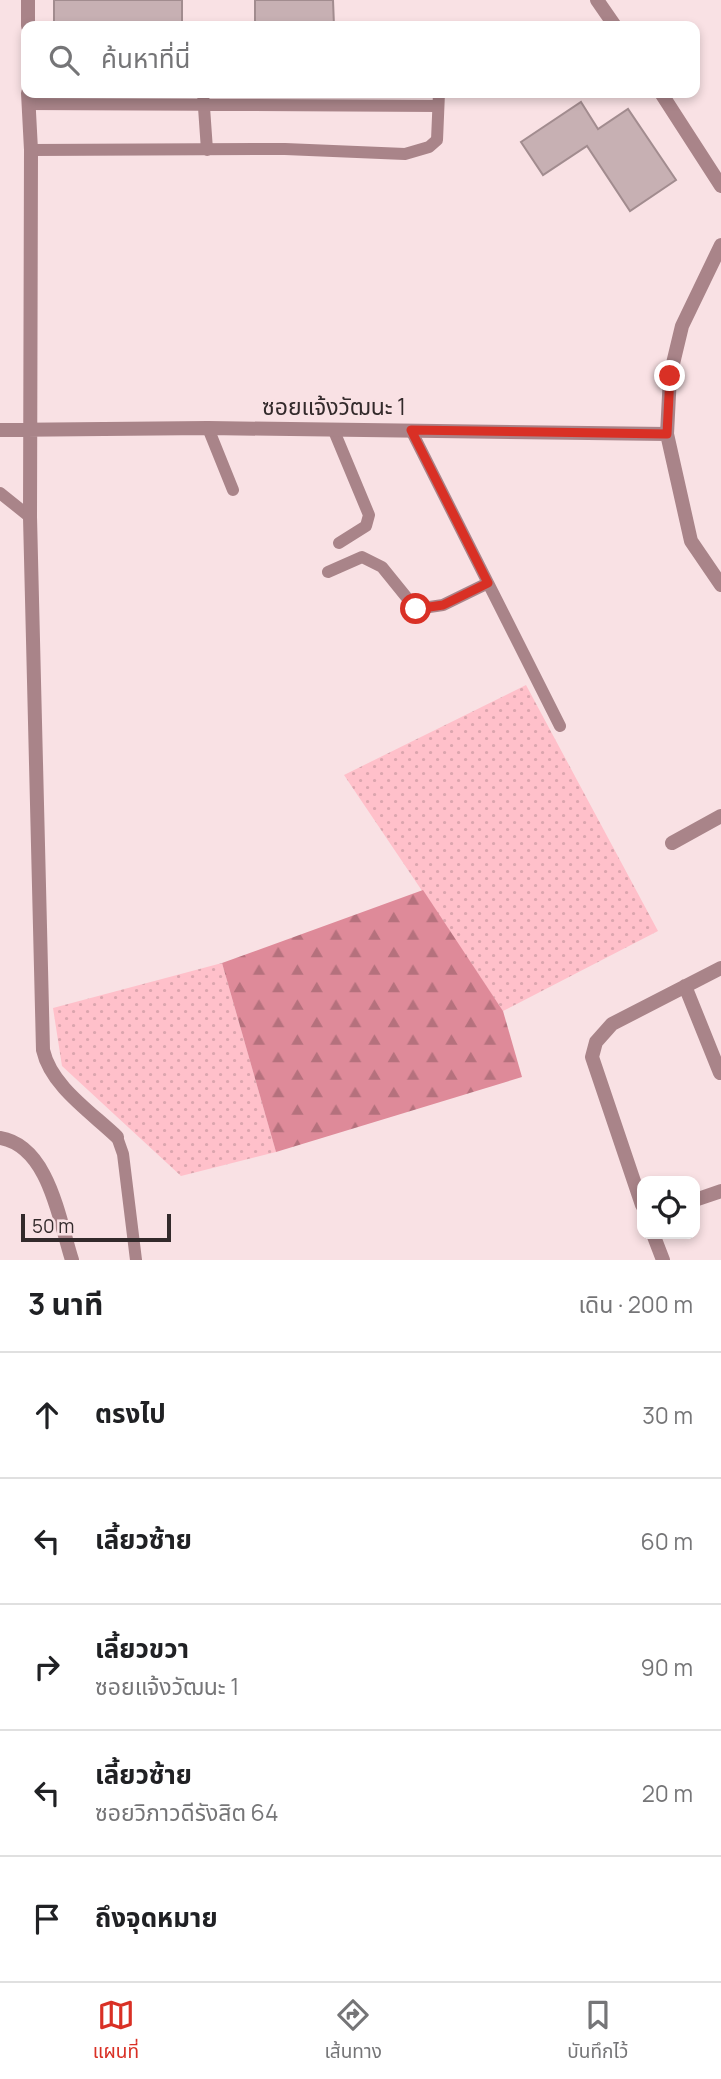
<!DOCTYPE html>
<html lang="th">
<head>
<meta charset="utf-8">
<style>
  :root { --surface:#fff; --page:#f6f6f6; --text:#202124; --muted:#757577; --line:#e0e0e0; --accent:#d93025 }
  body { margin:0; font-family:Manrope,"Noto Sans Thai",sans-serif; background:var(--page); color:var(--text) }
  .controls { position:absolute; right:21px; bottom:21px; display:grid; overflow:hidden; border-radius:14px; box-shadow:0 4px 10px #0003 }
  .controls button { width:63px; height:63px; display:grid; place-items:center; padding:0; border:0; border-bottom:2px solid var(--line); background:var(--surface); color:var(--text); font:35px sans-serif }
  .scale { position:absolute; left:21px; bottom:18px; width:150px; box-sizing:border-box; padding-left:7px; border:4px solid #332a2b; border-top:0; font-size:19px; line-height:24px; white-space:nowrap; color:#332a2b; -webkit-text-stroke:5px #f9e1e4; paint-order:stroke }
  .stop { position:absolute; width:21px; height:21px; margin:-16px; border:5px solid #d93025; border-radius:50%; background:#fff }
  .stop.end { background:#d93025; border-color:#fff; box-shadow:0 2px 7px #0008 }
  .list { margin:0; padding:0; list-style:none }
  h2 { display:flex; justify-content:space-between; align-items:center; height:91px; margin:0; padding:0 28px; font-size:30px }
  h2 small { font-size:23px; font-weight:400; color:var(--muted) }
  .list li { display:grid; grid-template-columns:46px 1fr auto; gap:21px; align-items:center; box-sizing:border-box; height:126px; padding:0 28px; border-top:2px solid var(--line) }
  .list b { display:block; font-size:26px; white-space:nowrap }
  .list p { margin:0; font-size:23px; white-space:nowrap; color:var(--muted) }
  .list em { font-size:23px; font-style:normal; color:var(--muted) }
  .icon { flex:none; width:38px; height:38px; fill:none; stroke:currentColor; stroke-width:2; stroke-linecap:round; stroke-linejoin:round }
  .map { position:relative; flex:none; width:721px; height:1260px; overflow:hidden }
  .search { position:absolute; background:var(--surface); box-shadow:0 4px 10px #0003; left:21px; right:21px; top:21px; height:77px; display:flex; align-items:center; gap:18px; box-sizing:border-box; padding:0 24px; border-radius:14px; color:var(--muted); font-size:26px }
  .sheet { height:721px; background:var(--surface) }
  nav { display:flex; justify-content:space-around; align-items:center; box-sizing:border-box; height:98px; border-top:2px solid var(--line); background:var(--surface); font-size:19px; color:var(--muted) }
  nav a { display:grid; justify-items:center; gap:4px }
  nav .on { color:var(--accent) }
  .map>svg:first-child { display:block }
  .grass { fill:url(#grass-dots) }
  .forest { fill:url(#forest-firs) }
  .building { fill:#c7b0b3; stroke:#a28c8f; stroke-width:2 }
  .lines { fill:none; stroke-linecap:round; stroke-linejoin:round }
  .lane { stroke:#a98489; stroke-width:12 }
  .street { stroke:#a98489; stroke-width:14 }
  .route { stroke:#d93025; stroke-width:9 }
  .labels { text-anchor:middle; stroke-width:5; stroke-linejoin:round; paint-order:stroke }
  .street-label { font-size:23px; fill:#332a2b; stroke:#f9e1e4 }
</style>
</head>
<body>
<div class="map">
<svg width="721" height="1260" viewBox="0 0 721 1260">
  <defs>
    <pattern id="grass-dots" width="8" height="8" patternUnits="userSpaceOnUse" patternTransform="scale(1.75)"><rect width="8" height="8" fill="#ffc0ca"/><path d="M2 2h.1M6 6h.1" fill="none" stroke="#dba5ae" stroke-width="1.8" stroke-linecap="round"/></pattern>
    <pattern id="forest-firs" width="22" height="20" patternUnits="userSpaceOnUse" patternTransform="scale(1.75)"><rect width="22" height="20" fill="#de8a99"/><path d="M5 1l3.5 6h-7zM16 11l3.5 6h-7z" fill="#b5717d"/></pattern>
  </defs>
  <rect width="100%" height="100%" fill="#f9e1e4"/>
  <!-- grass -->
  <path class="grass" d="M526,685L658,931L503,1011L344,775Z
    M222,963L276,1152L181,1176L62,1066L53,1008Z"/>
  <!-- forest -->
  <path class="forest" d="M423,890L503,1011L522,1077L276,1152L222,963Z"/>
  <!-- building -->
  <path class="building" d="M54,0H182V26H54Z
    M255,0H333L334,26H255Z
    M581,102L598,129L628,109L676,180L630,211L587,146L543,175L521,142Z"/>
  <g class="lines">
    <!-- lane -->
    <path class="lane" d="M203,93L207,150
      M28,104L438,106
      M31,150L285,149L405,154L429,147L437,140L439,93
      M208,428L233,490
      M411,430L560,726
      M334,431L369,515L366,526L339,543
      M0,493L30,517
      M328,572L362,557L382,567L416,609L443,605L488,583
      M117,1137L123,1154L136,1260"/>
    <!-- street -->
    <path class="street" d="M597,0L615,26
      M28,26V0
      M28,93L31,150L30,517L43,1050C51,1086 91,1112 117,1137
      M661,93L721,186
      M721,245L682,326L670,376L667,434L691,541L721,585
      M0,430L208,428L667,434
      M672,843L721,816
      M685,986L720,1073
      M0,1138C49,1146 59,1220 72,1260
      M695,1200L721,1191
      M642,1205L592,1057L596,1042L612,1024L721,968
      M653,1234L663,1260"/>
  </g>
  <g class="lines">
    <!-- route -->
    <path class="route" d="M416,609L443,605L488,583L411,430L667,434L670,376"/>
  </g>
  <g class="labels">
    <!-- street labels -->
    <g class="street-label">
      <text x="334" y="415">ซอยแจ้งวัฒนะ 1</text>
    </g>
  </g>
</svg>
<div class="controls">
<button><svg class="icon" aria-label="locate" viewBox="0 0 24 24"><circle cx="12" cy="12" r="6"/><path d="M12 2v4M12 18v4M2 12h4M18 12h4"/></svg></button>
</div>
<div class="scale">50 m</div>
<div class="stop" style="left:416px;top:609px"></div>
<div class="stop end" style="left:670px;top:376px"></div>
<div class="search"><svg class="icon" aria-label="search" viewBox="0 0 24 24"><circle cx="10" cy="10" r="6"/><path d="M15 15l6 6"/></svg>ค้นหาที่นี่</div>
</div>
<section class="sheet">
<h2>3 นาที<small>เดิน · 200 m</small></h2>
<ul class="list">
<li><svg class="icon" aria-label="ahead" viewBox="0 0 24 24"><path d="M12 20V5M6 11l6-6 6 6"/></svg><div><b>ตรงไป</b></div><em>30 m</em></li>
<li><svg class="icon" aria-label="left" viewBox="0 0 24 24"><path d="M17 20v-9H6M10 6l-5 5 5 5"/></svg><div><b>เลี้ยวซ้าย</b></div><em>60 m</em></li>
<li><svg class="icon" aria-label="right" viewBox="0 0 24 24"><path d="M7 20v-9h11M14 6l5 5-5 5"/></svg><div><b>เลี้ยวขวา</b><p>ซอยแจ้งวัฒนะ 1</p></div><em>90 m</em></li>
<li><svg class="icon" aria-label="left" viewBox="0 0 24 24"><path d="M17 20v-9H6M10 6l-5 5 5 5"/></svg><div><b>เลี้ยวซ้าย</b><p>ซอยวิภาวดีรังสิต 64</p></div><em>20 m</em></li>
<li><svg class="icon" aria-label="arrive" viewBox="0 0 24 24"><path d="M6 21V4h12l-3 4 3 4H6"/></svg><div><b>ถึงจุดหมาย</b></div></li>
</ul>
</section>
<nav>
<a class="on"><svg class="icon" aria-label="map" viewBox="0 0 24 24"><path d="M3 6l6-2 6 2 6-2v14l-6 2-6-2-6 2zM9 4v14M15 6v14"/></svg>แผนที่</a>
<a><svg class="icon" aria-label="directions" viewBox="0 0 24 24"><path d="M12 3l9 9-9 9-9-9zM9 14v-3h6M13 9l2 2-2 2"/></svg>เส้นทาง</a>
<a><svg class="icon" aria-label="saved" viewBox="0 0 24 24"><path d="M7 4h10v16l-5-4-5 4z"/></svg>บันทึกไว้</a>
</nav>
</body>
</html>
